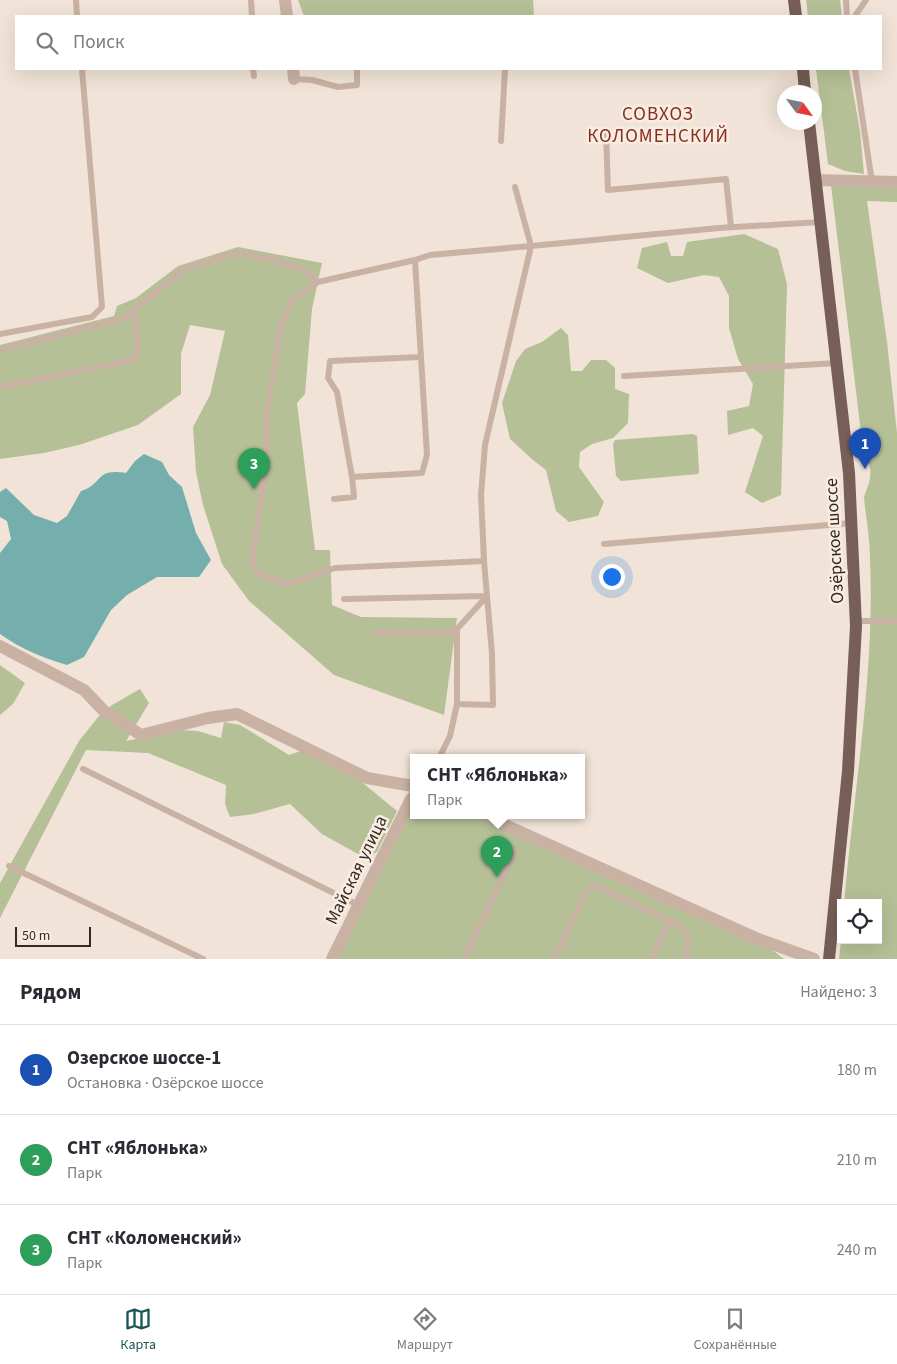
<!DOCTYPE html>
<html lang="ru">
<head>
<meta charset="utf-8">
<style>
  :root { --surface:#fff; --page:#f7f7f7; --text:#2b2b33; --muted:#7c7c81; --line:#e1e1e2; --accent:#1a5656 }
  body { margin:0; font-family:"Source Sans 3",sans-serif; background:var(--page); color:var(--text) }
  .controls { position:absolute; right:15px; bottom:15px; display:grid; overflow:hidden; border-radius:0px; box-shadow:0 5px 20px #0002 }
  .controls button { width:45px; height:45px; display:grid; place-items:center; padding:0; border:0; border-bottom:1px solid var(--line); background:var(--surface); color:var(--text); font:25px sans-serif }
  .compass { position:absolute; left:777px; top:85px; width:45px; height:45px; border-radius:50%; background:var(--surface); box-shadow:0 5px 20px #0002; rotate:123deg }
  .scale { position:absolute; left:15px; bottom:12px; width:76px; box-sizing:border-box; padding-left:5px; border:2px solid #342925; border-top:0; font-size:14px; line-height:18px; white-space:nowrap; color:#342925; -webkit-text-stroke:4px #f9ede3; paint-order:stroke }
  .you { position:absolute; left:611px; top:576px; width:18px; height:18px; margin:-12px; border:4px solid #fff; border-radius:50%; background:#1a73e8; box-shadow:0 0 0 8px #1a73e833 }
  .badge { display:grid; place-items:center; width:32px; height:32px; border-radius:50%; background:var(--accent); color:#fff; font-size:16px; font-weight:700 }
  .pin { position:absolute; translate:-50% -41px; filter:drop-shadow(0 1px 2px #0008) }
  .pin::after { content:''; position:absolute; top:26px; width:18px; height:15px; background:inherit; clip-path:polygon(0 0,100% 0,50% 100%) }
  .popup { position:absolute; left:410px; top:754px; width:175px; height:65px; box-sizing:border-box; display:grid; place-content:center; border-radius:0px; background:var(--surface); filter:drop-shadow(0 1px 4px #0005); font-size:16px; white-space:nowrap; color:var(--muted) }
  .popup b { font-size:19px; color:var(--text) }
  .popup::after { content:''; position:absolute; left:50%; top:100%; margin-left:-10px; border:10px solid transparent; border-top-color:var(--surface) }
  .list { margin:0; padding:0; list-style:none }
  h2 { display:flex; justify-content:space-between; align-items:center; height:65px; margin:0; padding:0 20px; font-size:21px }
  h2 small { font-size:16px; font-weight:400; color:var(--muted) }
  .list li { display:grid; grid-template-columns:32px 1fr auto; gap:15px; align-items:center; box-sizing:border-box; height:90px; padding:0 20px; border-top:1px solid var(--line) }
  .list b { display:block; font-size:19px; white-space:nowrap }
  .list p { margin:0; font-size:16px; white-space:nowrap; color:var(--muted) }
  .list em { font-size:16px; font-style:normal; color:var(--muted) }
  .icon { flex:none; width:28px; height:28px; fill:none; stroke:currentColor; stroke-width:2; stroke-linecap:round; stroke-linejoin:round }
  .map { position:relative; flex:none; width:897px; height:959px; overflow:hidden }
  .search { position:absolute; background:var(--surface); box-shadow:0 5px 20px #0002; left:15px; right:15px; top:15px; height:55px; display:flex; align-items:center; gap:12px; box-sizing:border-box; padding:0 18px; border-radius:0px; color:var(--muted); font-size:19px }
  .sheet { height:335px; background:var(--surface) }
  nav { display:flex; justify-content:space-around; align-items:center; box-sizing:border-box; height:70px; border-top:1px solid var(--line); background:var(--surface); font-size:14px; color:var(--muted) }
  nav a { display:grid; justify-items:center; gap:2px }
  nav .on { color:var(--accent) }
  .map>svg:first-child { display:block }
  .green { fill:#b5c097 }
  .water { fill:#75afad }
  .lines { fill:none; stroke-linecap:round; stroke-linejoin:round }
  .lane { stroke:#c9b2a3; stroke-width:6 }
  .street { stroke:#c9b2a3; stroke-width:12 }
  .primary { stroke:#775e56; stroke-width:12 }
  .labels { text-anchor:middle; stroke-width:5; stroke-linejoin:round; paint-order:stroke }
  .street-label { font-size:18px; fill:#342925; stroke:#f9ede3 }
  .neighbourhood-label { font-size:19px; letter-spacing:1px; fill:#852e1c; stroke:#f9ede3 }
</style>
</head>
<body>
<div class="map">
<svg width="897" height="959" viewBox="0 0 897 959">
  <rect width="100%" height="100%" fill="#f1e3d7"/>
  <!-- green -->
  <path class="green" d="M298,0H533L534,16H304Z
    M806,0H840L842,16H808Z
    M816,69H849L860,131L864,174L845,171L828,164Z
    M831,185L897,187V202L867,201L887,342L897,433V959H839L841,940H878V903H844C854,788 875,674 870,558C870,538 866,518 864,498C865,491 870,484 870,477C872,468 867,457 863,449Z
    M744,234L778,249L787,284L781,495L762,503L745,492L763,436L753,428L728,435L727,411L749,406L753,384L738,359L729,328V296L719,277L704,275L668,283L637,268L642,248L667,242L671,256H683L687,242Z
    M238,247L322,263L312,309L305,394L297,403L315,550H330L332,605L361,617L457,618L444,715L334,675L249,601L222,564L203,505L196,472L193,427L210,395L225,331L190,325L181,354V394L138,425L79,445L44,453L0,459V345L114,316L117,306L136,298L178,266Z
    M561,328L568,335L571,371H582L591,360H606L615,368V389L629,394L628,423L613,438L592,444L580,452L579,467L604,502L598,516L569,522L556,511L546,470L533,460L510,439L502,403L516,361L525,349L542,342Z
    M693,434L697,436L699,472L698,474L621,481L616,476L613,444L615,440Z
    M0,665L25,683L13,704L0,715Z
    M140,689L149,703L126,741L178,730L198,731L221,738L224,722L240,725L289,755L301,751L358,779L397,811L377,852L365,858L322,834L290,804L254,814L230,817L225,804L226,785L148,753L86,750L0,918V883L79,741L98,717L112,705Z
    M413,797V816H485L758,939L784,959H332Z"/>
  <!-- water -->
  <path class="water" d="M144,454L162,462L169,475L182,487L196,533L211,560L199,577H157L127,595L111,610L84,657L67,665C43,658 21,649 0,634V553L11,539L7,521L0,517V492L6,488L34,515L57,523L67,516L81,491C104,484 94,468 126,473L135,461Z"/>
  <g class="lines">
    <!-- lane -->
    <path class="lane" d="M76,0L77,16
      M251,0L252,16
      M846,0L847,16
      M855,16L866,0
      M253,69L254,76
      M855,69L872,182
      M294,79L312,80L338,87L357,85V69
      M606,133L608,190L726,179L731,227
      M501,141L505,69
      M415,260L318,282L293,299L281,325L267,411L266,464L252,563L259,574L286,584L335,568L484,561
      M0,334L92,317L102,307L82,69
      M0,350L122,319L185,269L225,256L241,253L277,261L303,270L318,282
      M624,376L837,363
      M0,387L133,360L138,348L133,310
      M352,477L337,392L328,378L330,361L421,357
      M334,499L354,497L352,477L422,473L427,455L415,260L430,255L531,246L719,228L821,222
      M604,544L852,523
      M344,599L487,596
      M856,621H897
      M375,633H443L457,629
      M457,704L493,705L492,654L484,561L481,495L485,445L531,246L515,187
      M439,758L450,736L457,704V629L487,596
      M83,769L358,905
      M9,866L203,959
      M669,920C692,933 689,934 686,959
      M464,959L515,852
      M554,959L586,892L590,888L596,886L669,920L652,959"/>
    <!-- street -->
    <path class="street" d="M285,0L287,16
      M293,69L294,79
      M816,180L897,182
      M0,646L84,690L104,711L141,735L208,718L237,714L367,778L413,786
      M485,816L758,939L814,959
      M332,959L410,801L413,797"/>
    <!-- primary -->
    <path class="primary" d="M794,0L796,16
      M803,69L805,92
      M809,122L849,473L856,626L848,771L829,959"/>
  </g>
  <g class="labels">
    <!-- street labels -->
    <g class="street-label">
      <text transform="translate(834 541) rotate(-93)" y="6">Озёрское шоссе</text>
      <text transform="translate(356 870) rotate(-64)" y="6">Майская улица</text>
    </g>
    <!-- neighbourhood labels -->
    <g class="neighbourhood-label">
      <text x="658" y="120">СОВХОЗ<tspan x="658" dy="22">КОЛОМЕНСКИЙ</tspan></text>
    </g>
  </g>
</svg>
<div class="controls">
<button><svg class="icon" aria-label="locate" viewBox="0 0 24 24"><circle cx="12" cy="12" r="6"/><path d="M12 2v4M12 18v4M2 12h4M18 12h4"/></svg></button>
</div>
<svg class="compass" viewBox="-18 -18 36 36"><path d="M0-13l5 13h-10z" fill="#e53935"/><path d="M0 13l5-13h-10z" fill="#7c7c81"/></svg>
<div class="scale">50 m</div>
<div class="you"></div>
<div class="pin badge" style="left:865px;top:469px;background:#1a4fb4">1</div>
<div class="pin badge" style="left:497px;top:877px;background:#2e9e5b">2</div>
<div class="popup"><b>СНТ «Яблонька»</b>Парк</div>
<div class="pin badge" style="left:254px;top:489px;background:#2e9e5b">3</div>
<div class="search"><svg class="icon" aria-label="search" viewBox="0 0 24 24"><circle cx="10" cy="10" r="6"/><path d="M15 15l6 6"/></svg>Поиск</div>
</div>
<section class="sheet">
<h2>Рядом<small>Найдено: 3</small></h2>
<ul class="list">
<li><span class="badge" style="background:#1a4fb4">1</span><div><b>Озерское шоссе-1</b><p>Остановка · Озёрское шоссе</p></div><em>180 m</em></li>
<li><span class="badge" style="background:#2e9e5b">2</span><div><b>СНТ «Яблонька»</b><p>Парк</p></div><em>210 m</em></li>
<li><span class="badge" style="background:#2e9e5b">3</span><div><b>СНТ «Коломенский»</b><p>Парк</p></div><em>240 m</em></li>
</ul>
</section>
<nav>
<a class="on"><svg class="icon" aria-label="map" viewBox="0 0 24 24"><path d="M3 6l6-2 6 2 6-2v14l-6 2-6-2-6 2zM9 4v14M15 6v14"/></svg>Карта</a>
<a><svg class="icon" aria-label="directions" viewBox="0 0 24 24"><path d="M12 3l9 9-9 9-9-9zM9 14v-3h6M13 9l2 2-2 2"/></svg>Маршрут</a>
<a><svg class="icon" aria-label="saved" viewBox="0 0 24 24"><path d="M7 4h10v16l-5-4-5 4z"/></svg>Сохранённые</a>
</nav>
</body>
</html>
